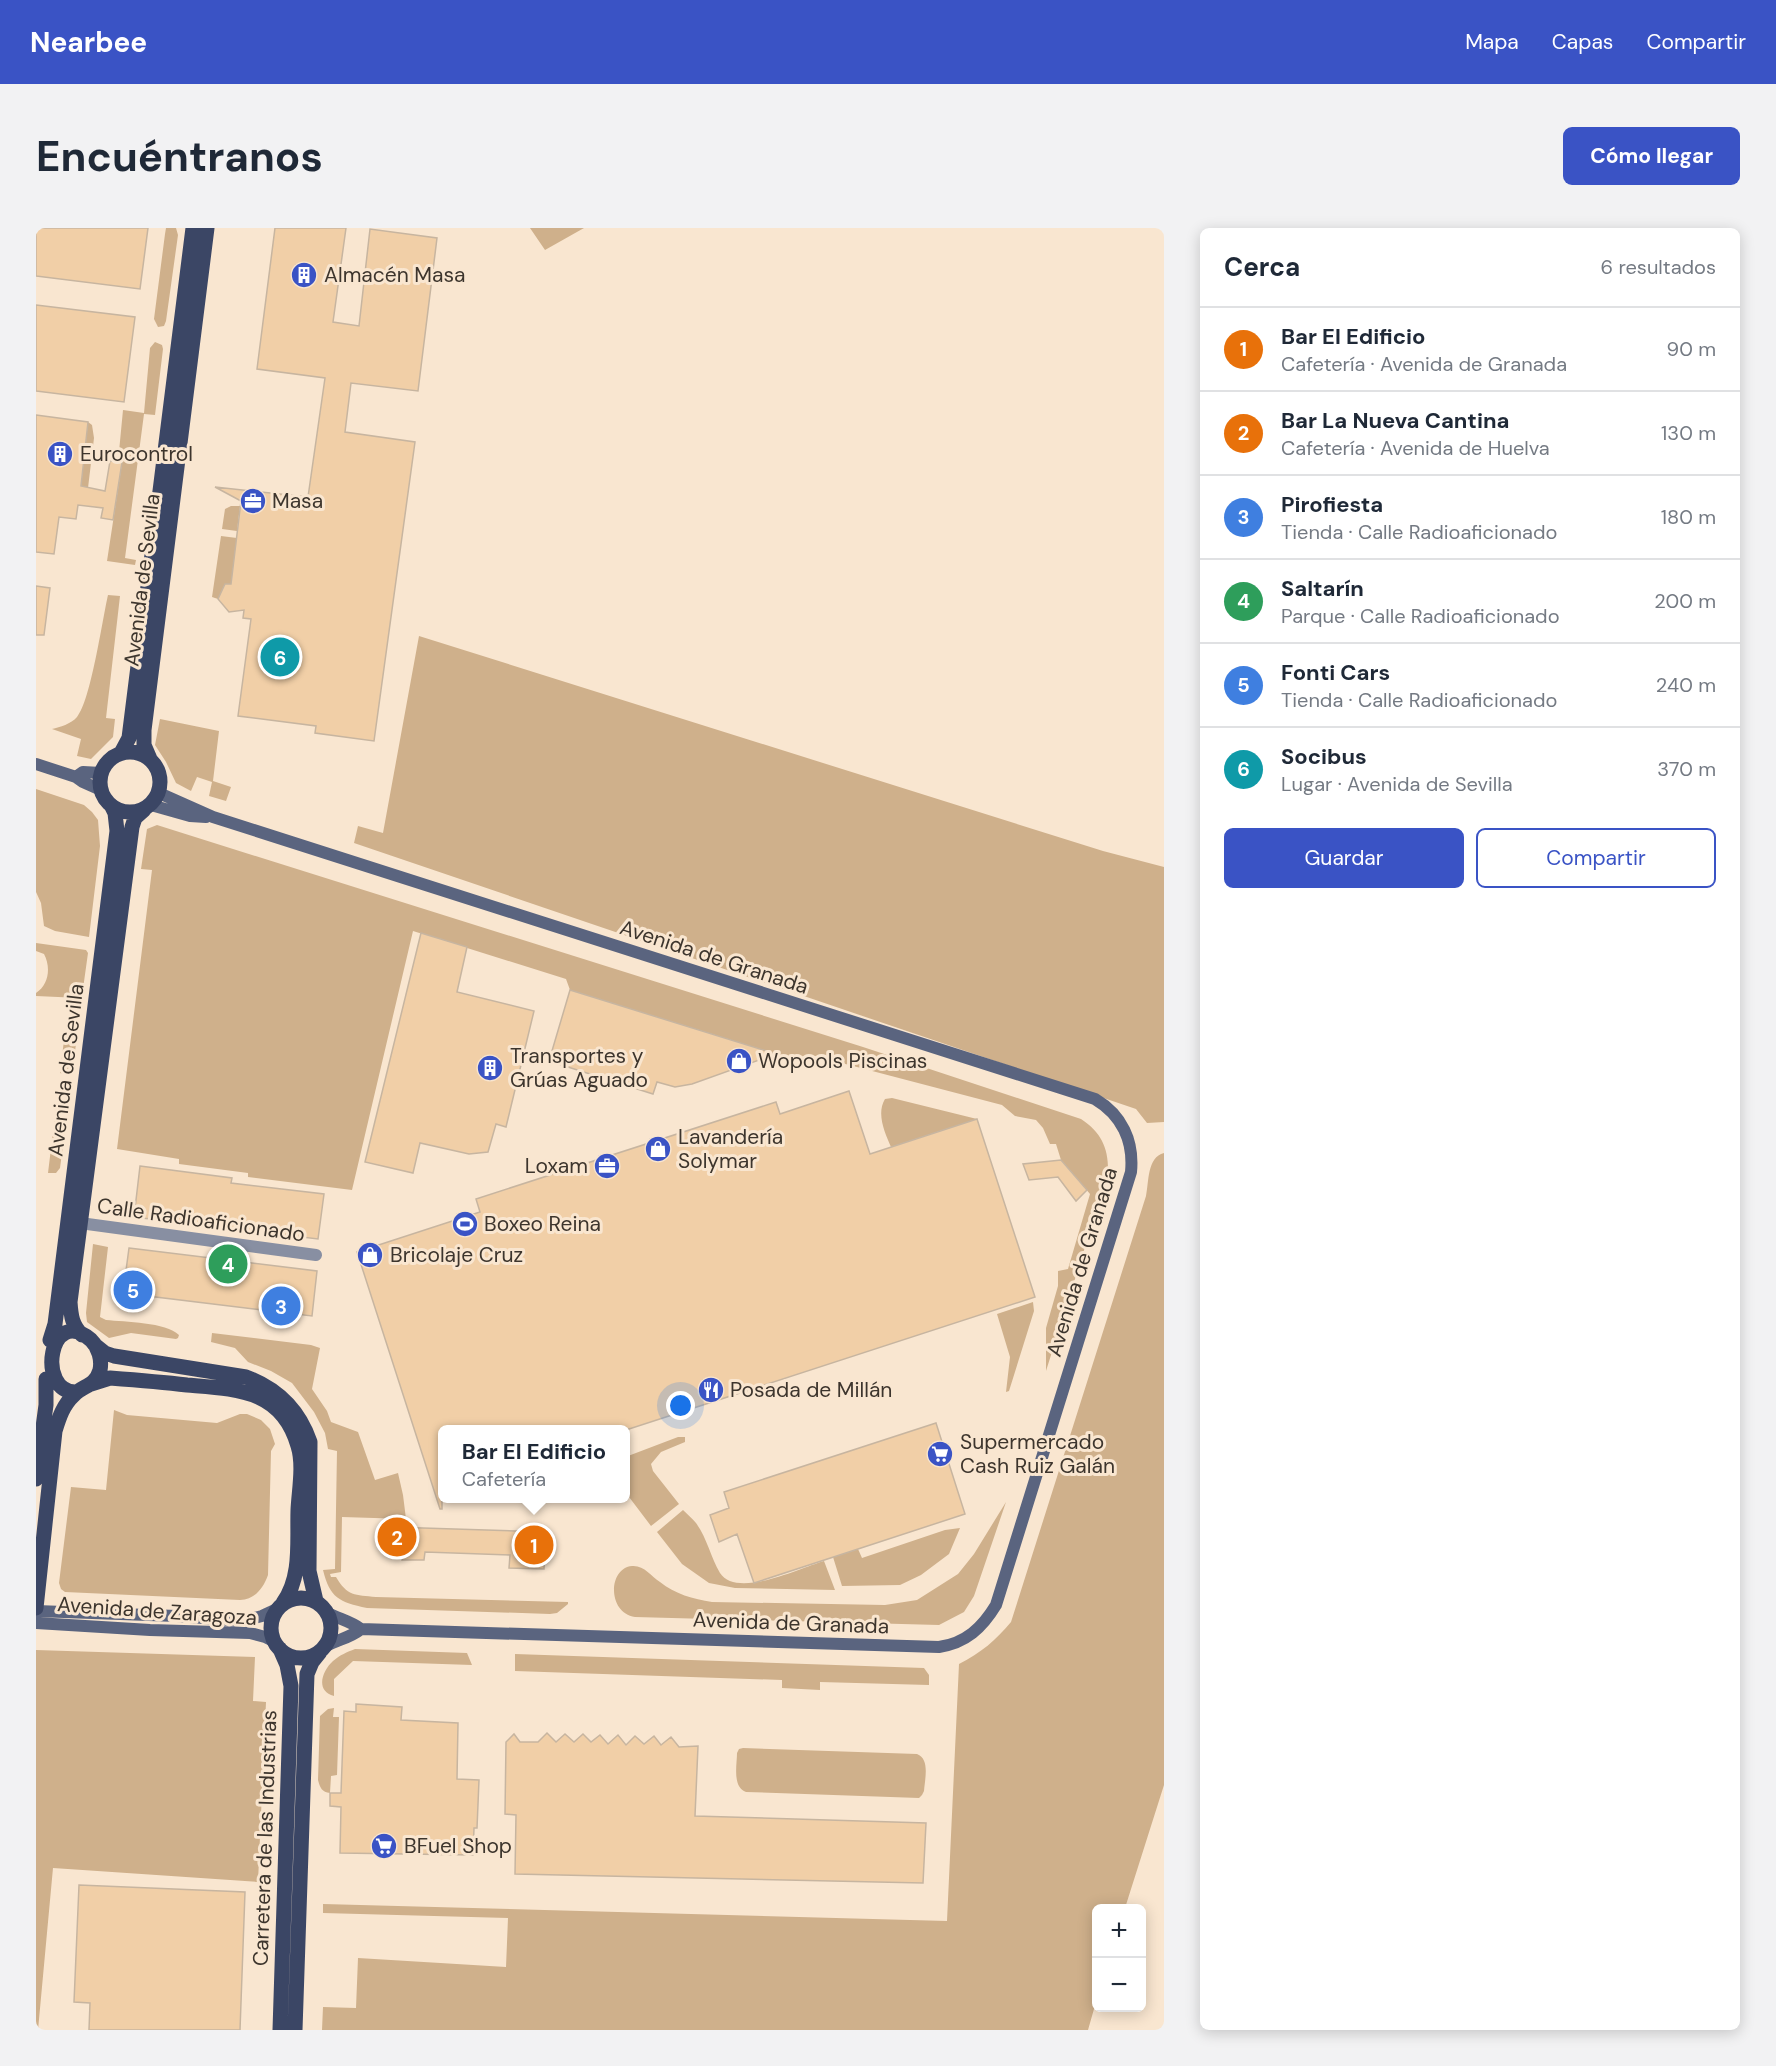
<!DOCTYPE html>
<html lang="es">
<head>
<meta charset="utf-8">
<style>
  :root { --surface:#fff; --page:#f2f2f3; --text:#1f2937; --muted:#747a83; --line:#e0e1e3; --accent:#3a53c5 }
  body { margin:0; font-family:"DM Sans",sans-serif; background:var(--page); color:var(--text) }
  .controls { position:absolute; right:18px; bottom:18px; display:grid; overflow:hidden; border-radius:9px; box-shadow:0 3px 15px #0003 }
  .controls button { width:54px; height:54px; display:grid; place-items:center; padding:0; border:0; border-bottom:2px solid var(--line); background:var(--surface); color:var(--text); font:30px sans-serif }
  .you { position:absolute; left:645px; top:1178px; width:21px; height:21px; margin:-15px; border:4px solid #fff; border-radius:50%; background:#1a73e8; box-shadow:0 0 0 9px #1a73e833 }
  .badge { display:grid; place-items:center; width:39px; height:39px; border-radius:50%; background:var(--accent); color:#fff; font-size:20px; font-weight:700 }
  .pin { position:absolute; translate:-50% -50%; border:3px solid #fff; box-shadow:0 2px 6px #0006 }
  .popup { position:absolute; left:402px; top:1197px; width:192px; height:78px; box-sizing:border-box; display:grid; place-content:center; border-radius:9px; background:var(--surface); filter:drop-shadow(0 2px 4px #0005); font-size:20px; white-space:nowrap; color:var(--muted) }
  .popup b { font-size:22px; color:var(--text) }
  .popup::after { content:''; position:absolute; left:50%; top:100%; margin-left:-12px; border:12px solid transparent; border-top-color:var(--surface) }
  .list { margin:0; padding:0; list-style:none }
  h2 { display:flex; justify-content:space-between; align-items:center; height:78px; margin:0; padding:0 24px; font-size:26px }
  h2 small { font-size:20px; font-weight:400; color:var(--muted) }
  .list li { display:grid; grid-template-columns:39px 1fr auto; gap:18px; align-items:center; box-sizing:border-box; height:84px; padding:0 24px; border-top:2px solid var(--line) }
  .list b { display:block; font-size:22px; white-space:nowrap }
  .list p { margin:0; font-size:20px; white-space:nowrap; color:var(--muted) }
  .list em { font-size:20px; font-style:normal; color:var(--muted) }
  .actions { display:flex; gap:12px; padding:18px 24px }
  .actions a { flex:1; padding:14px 0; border:2px solid var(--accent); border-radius:9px; text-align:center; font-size:21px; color:var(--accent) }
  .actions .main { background:var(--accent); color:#fff }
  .map { position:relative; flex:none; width:1128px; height:1802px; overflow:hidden; border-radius:9px }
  header { display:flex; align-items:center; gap:36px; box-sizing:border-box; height:84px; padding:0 30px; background:var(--accent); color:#fff }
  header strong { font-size:28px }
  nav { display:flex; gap:33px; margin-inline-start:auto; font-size:21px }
  .intro { display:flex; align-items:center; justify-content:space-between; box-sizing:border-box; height:144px; padding:0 36px }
  h1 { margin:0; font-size:42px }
  .button { padding:15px 27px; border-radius:9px; background:var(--accent); color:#fff; font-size:21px; font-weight:700 }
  main { display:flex; gap:36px; padding:0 36px }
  aside { flex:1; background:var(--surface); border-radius:9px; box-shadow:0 3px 15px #0003 }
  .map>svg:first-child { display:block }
  .green { fill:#cfb08b }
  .building { fill:#f1cfa7; stroke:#c7b5a0; stroke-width:1.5 }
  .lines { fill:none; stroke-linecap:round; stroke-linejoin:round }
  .street { stroke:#888fa2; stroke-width:12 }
  .secondary { stroke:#5a647f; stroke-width:12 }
  .primary { stroke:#3b4665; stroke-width:15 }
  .labels { text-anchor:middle; stroke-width:6; stroke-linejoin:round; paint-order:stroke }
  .poi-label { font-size:21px; fill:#3d352d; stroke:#f9e6d0; text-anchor:start }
  .street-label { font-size:21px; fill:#3d352d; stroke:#f9e6d0 }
</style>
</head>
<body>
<header>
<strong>Nearbee</strong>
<nav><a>Mapa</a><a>Capas</a><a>Compartir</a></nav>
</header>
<div class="intro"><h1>Encuéntranos</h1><a class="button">Cómo llegar</a></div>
<main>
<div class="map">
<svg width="1128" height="1802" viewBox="0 0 1128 1802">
  <rect width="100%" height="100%" fill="#f9e6d0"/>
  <!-- green -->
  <path class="green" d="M140,0L142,7L130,93L128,98L122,99L118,91L129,6L130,0Z
    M494,0H548L509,22Z
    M119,114L126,117L127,121L119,187L108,186L89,330L100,332L99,337L71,333L86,235L82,234L87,182L108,185L114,120Z
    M52,194L56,197L58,210L52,260L45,258Z
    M195,278H204L201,303L186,301L189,281Z
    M185,308L201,310L202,357L189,356L182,371L176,369Z
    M72,367L84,368L70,490L79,491L77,509L55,531L41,528L45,511L16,501C24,499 35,496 41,489C55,472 66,393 72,367Z
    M383,408L1067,623L1128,639V894L1111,895L1100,881L318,615L322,598L347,605Z
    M124,491L183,503L177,553L195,559L190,573L173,568L176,554L161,549L155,563L140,555L130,534L119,517Z
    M0,561L48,577L56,584L62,592L64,618L53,709L19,703L8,698L5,675L0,664Z
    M121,597L827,819L1045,891C1066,905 1073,921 1072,946L1010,1143V1100L1022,1058V1043L1032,1041L1054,966L1025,932L1020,916H1014L1007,900L1000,892L979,888L966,877L798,833L775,827L757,830L740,826L534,762L530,751L377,703L316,962L212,949V945L143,936V931L81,921L116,642L105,641L111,601Z
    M0,715L50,722L52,725L46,768L44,770L0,768V765C13,757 15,739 8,726L0,723Z
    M29,804L41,806L38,833L28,846L24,845Z
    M856,870L941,891L855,919C849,905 840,886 849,871Z
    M20,879L32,880L24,940L20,945H12Z
    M1128,925V1557L1089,1680H1060V1774L1052,1802H286L287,1779L320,1780L322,1730L470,1739L472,1690L287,1685V1676L911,1693L923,1436C945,1425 960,1412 975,1394L1110,968C1113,954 1111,929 1128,925Z
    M57,1016L72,1019L64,1089L70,1092C89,1094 130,1094 143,1107L142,1110L140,1111L95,1105L73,1110L51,1094L50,1085Z
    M997,1074L998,1083L973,1163L970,1164L974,1129L961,1086Z
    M176,1105L275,1117L284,1120L276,1161L291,1183L295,1194L322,1204L339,1252L362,1245L367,1267L370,1291L306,1289L305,1344L294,1346L295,1349H300C311,1368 319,1367 340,1369L532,1374V1376L521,1385L514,1386L331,1380C303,1374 294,1370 287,1342L299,1341L301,1223L292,1221L289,1205L278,1184L256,1155L235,1143L212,1134L199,1120L175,1114Z
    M78,1182L91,1187L181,1195L204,1186H211L225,1192L234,1201L239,1216L235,1223L232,1347C227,1361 219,1371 204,1372L29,1364L25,1361L23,1355L35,1259L70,1262Z
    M642,1209H649V1214L625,1224L615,1236L617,1243L643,1276L615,1298L590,1265V1230L592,1228Z
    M970,1274L938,1368L928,1384L903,1397L599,1389C571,1385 572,1340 596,1338C608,1337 615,1348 624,1354C639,1366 657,1371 676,1374L849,1377L881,1372L922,1346L938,1326Z
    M647,1282C651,1286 656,1290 660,1295C671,1310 675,1330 684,1345C701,1371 764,1340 788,1333L799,1362L699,1360L673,1355L646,1336L621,1304Z
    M924,1300L913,1326L885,1347L864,1357L806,1358L797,1329L822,1321L826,1330L909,1302Z
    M319,1421L431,1425L436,1437L317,1433L298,1451V1468C279,1463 286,1443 297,1433C304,1427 311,1424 319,1421Z
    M0,1422L219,1429L217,1473L230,1474L222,1654L17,1640L2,1802H0Z
    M479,1426L888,1440L893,1447V1457L784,1454V1462L746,1460V1452L479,1443Z
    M298,1480L297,1489H303L301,1547L295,1548L294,1565C286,1564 284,1560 282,1552L284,1488L292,1481Z
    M707,1520L881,1526C894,1531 889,1550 888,1563L886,1567L883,1570L710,1564C696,1559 701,1537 701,1525L703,1521Z"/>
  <!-- building -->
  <path class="building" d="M0,0H112L104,61L0,48Z
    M239,0H310L297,94L323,98L334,1L401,10L382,163L315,155L309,204L379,214L338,513L279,505L280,498L202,488L215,391L207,390L208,382L193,384L182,371L189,356H195L205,273L179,259L272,269L289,150L221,141Z
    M0,77L99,89L88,174L0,163Z
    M0,187L52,194L45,258L69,263L74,233L86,234L77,292L65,290L67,280L42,277L40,291L23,289L18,326L0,324Z
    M0,358L14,360L8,407H0Z
    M385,705L431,719L421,764L498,783L470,899L460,896L452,924L433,926L384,915L377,945L329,934Z
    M534,762L740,826L656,856L639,859L621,854L617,866L513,833Z
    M813,863L834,926L941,891L999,1069L590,1202H406V1281H404L321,1024L444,984L440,971L740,874L744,886Z
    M1025,932L1051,962L1040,973L1022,949L993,952L987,936Z
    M104,938L196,950L195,955L288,966L282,1011L98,989Z
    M93,1020L281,1043L276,1088L87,1065Z
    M900,1195L929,1286L718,1355L701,1306L683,1314L674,1287L693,1280L688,1264Z
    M355,1299L509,1304L508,1341L473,1340L474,1327L389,1324L388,1332H366L367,1324L355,1323Z
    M320,1476L366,1479L365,1492L422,1495L421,1551L443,1552L441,1600H438L437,1627L304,1625L305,1579L294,1578V1565H305L308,1483L320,1484Z
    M511,1505L520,1514L529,1506L538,1514L547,1506L555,1514L564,1507L572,1516L582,1507L590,1517L599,1508L608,1516L618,1508L625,1517L635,1509L643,1519L662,1518L659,1588L890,1595L887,1655L479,1646L480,1587L469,1586L470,1514L478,1506L484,1514H502Z
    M43,1657L209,1664L204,1802H53L54,1775L38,1774Z"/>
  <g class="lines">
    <!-- street -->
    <path class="street" d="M44,995L280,1027"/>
    <!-- secondary -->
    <path class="secondary" d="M0,536L40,549L47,554L65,562
      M40,549L47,544L65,545
      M123,565L177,589L1059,871C1086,887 1098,913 1095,944L960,1377C946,1400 930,1415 903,1419L325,1401C314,1393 303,1391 292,1385
      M115,577L154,588L170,589
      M0,1383L141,1388L207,1393L226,1388L241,1381
      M0,1395L114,1402L214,1405L229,1409L239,1414
      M290,1418C303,1411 314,1410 325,1401"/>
    <!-- primary -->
    <path class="primary" d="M64 554a30 30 0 1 1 60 0a30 30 0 1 1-60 0Z
      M85,525L93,510L157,0
      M114,531L108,517V502L171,0
      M46,1107C36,1097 35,1088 34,1074L96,599L99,590L108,582
      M14,1112L19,1096L81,603L79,585L75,577
      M59,1117L69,1125L78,1128L210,1149C242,1161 263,1182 274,1214L273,1343L280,1373
      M55,1156L74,1150C100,1152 125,1154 151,1157C200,1161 246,1161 262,1218C268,1237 263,1262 262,1282C261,1313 266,1349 247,1375
      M0,1251L10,1177V1151
      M235 1400a30 30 0 1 1 60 0a30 30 0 1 1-60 0Z
      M0,1380L19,1203C23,1190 27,1177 38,1167C47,1157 59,1159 64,1142C66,1132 63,1120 55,1112C13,1075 0,1165 40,1164
      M244,1802L255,1458L251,1437L244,1421
      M259,1802L271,1446L276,1434L284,1424"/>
  </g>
  <!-- icons -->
  <defs>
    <g id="building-disc" transform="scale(1.35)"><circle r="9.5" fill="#3a53c5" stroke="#f9e6d0"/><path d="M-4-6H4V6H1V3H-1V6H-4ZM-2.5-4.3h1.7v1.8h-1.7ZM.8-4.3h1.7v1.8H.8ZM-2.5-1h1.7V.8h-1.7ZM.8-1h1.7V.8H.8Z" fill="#fff"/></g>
    <g id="office-disc" transform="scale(1.35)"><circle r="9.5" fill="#3a53c5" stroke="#f9e6d0"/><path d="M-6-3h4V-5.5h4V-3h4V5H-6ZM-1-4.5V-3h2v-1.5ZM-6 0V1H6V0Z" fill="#fff"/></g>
    <g id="shop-disc" transform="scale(1.35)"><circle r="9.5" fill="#3a53c5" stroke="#f9e6d0"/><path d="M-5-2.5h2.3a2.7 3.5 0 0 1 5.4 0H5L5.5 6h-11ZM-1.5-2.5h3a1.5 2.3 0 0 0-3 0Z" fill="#fff"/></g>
    <g id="stadium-disc" transform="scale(1.35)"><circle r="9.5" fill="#3a53c5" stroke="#f9e6d0"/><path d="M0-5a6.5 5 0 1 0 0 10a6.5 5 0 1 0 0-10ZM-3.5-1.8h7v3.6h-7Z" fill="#fff"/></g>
    <g id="restaurant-disc" transform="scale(1.35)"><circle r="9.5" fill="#3a53c5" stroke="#f9e6d0"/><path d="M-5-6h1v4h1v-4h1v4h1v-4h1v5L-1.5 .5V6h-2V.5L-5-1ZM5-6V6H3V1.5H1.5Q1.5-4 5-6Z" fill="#fff"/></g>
    <g id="supermarket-disc" transform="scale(1.35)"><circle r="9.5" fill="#3a53c5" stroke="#f9e6d0"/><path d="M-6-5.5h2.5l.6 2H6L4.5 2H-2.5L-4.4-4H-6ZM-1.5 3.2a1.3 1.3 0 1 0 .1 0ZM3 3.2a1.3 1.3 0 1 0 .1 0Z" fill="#fff"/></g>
  </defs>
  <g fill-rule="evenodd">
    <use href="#building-disc" x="268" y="47"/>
    <use href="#building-disc" x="24" y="226"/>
    <use href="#office-disc" x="217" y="273"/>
    <use href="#shop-disc" x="703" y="833"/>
    <use href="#building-disc" x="454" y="840"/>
    <use href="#shop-disc" x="622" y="921"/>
    <use href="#office-disc" x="571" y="938"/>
    <use href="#stadium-disc" x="429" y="996"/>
    <use href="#shop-disc" x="334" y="1027"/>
    <use href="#restaurant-disc" x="675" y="1162"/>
    <use href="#supermarket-disc" x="904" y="1226"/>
    <use href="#supermarket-disc" x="348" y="1618"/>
  </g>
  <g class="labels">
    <!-- poi labels -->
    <g class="poi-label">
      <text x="288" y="54">Almacén Masa</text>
      <text x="44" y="233">Eurocontrol</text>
      <text x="236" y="280">Masa</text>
      <text x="474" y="835">Transportes y<tspan x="474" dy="24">Grúas Aguado</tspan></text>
      <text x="722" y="840">Wopools Piscinas</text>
      <text x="642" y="916">Lavandería<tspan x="642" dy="24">Solymar</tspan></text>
      <text x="552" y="945" text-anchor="end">Loxam</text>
      <text x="448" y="1003">Boxeo Reina</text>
      <text x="354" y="1034">Bricolaje Cruz</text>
      <text x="694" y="1169">Posada de Millán</text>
      <text x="924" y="1221">Supermercado<tspan x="924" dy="24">Cash Ruiz Galán</tspan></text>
      <text x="368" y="1625">BFuel Shop</text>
    </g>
    <!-- street labels -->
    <g class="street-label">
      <text transform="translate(106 352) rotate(-83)" y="7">Avenida de Sevilla</text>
      <text transform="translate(678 729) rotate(18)" y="7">Avenida de Granada</text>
      <text transform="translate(30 842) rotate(-83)" y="7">Avenida de Sevilla</text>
      <text transform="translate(165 992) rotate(8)" y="7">Calle Radioaficionado</text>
      <text transform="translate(1046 1034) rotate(-73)" y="7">Avenida de Granada</text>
      <text transform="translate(121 1383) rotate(4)" y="7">Avenida de Zaragoza</text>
      <text transform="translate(755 1395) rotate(2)" y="7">Avenida de Granada</text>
      <text transform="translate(229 1610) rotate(-88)" y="7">Carretera de las Industrias</text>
    </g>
  </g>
</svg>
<div class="controls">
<button>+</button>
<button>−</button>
</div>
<div class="you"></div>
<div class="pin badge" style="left:498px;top:1317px;background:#e8710a">1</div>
<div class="popup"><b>Bar El Edificio</b>Cafetería</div>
<div class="pin badge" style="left:361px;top:1309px;background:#e8710a">2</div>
<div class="pin badge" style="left:245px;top:1078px;background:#3f7fe0">3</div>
<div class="pin badge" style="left:192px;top:1036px;background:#2e9e5b">4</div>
<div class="pin badge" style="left:97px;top:1062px;background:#3f7fe0">5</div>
<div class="pin badge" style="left:244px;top:429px;background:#0f9aa8">6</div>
</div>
<aside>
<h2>Cerca<small>6 resultados</small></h2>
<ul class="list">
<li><span class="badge" style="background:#e8710a">1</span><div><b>Bar El Edificio</b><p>Cafetería · Avenida de Granada</p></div><em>90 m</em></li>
<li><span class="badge" style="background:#e8710a">2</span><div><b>Bar La Nueva Cantina</b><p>Cafetería · Avenida de Huelva</p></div><em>130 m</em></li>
<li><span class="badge" style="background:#3f7fe0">3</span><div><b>Pirofiesta</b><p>Tienda · Calle Radioaficionado</p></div><em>180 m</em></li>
<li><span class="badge" style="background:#2e9e5b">4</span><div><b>Saltarín</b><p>Parque · Calle Radioaficionado</p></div><em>200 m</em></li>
<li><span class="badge" style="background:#3f7fe0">5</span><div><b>Fonti Cars</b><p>Tienda · Calle Radioaficionado</p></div><em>240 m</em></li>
<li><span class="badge" style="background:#0f9aa8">6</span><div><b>Socibus</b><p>Lugar · Avenida de Sevilla</p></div><em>370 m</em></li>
</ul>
<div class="actions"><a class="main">Guardar</a><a>Compartir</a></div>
</aside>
</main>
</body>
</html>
